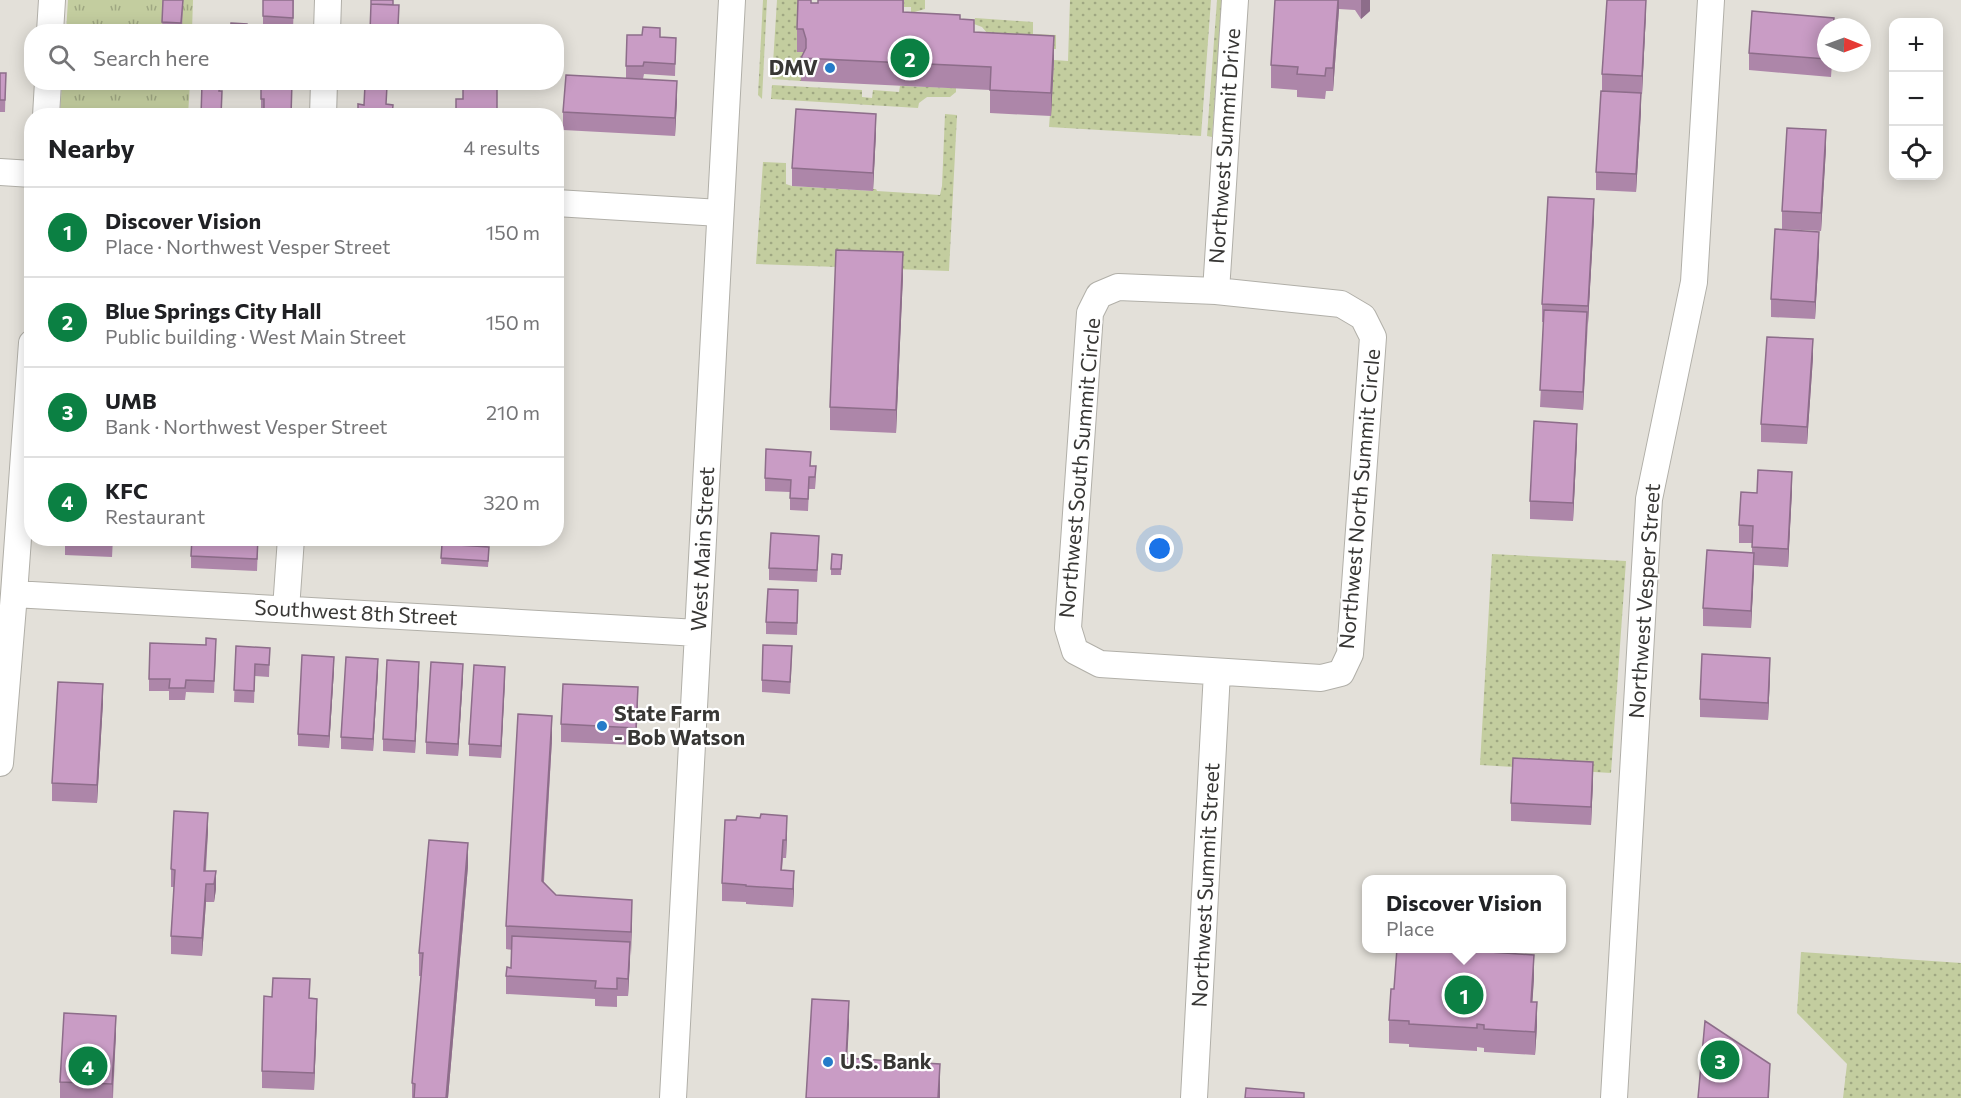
<!DOCTYPE html>
<html lang="en">
<head>
<meta charset="utf-8">
<style>
  :root { --surface:#fff; --page:#f6f6f6; --text:#202124; --muted:#757577; --line:#e0e0e0; --accent:#0b8043 }
  body { margin:0; font-family:Commissioner,sans-serif; background:var(--page); color:var(--text) }
  .controls { position:absolute; right:18px; top:18px; display:grid; overflow:hidden; border-radius:12px; box-shadow:0 3px 15px #0003 }
  .controls button { width:54px; height:54px; display:grid; place-items:center; padding:0; border:0; border-bottom:2px solid var(--line); background:var(--surface); color:var(--text); font:30px sans-serif }
  .compass { position:absolute; left:1817px; top:18px; width:54px; height:54px; border-radius:50%; background:var(--surface); box-shadow:0 3px 15px #0003; rotate:91deg }
  .you { position:absolute; left:1160px; top:549px; width:21px; height:21px; margin:-15px; border:4px solid #fff; border-radius:50%; background:#1a73e8; box-shadow:0 0 0 9px #1a73e833 }
  .badge { display:grid; place-items:center; width:39px; height:39px; border-radius:50%; background:var(--accent); color:#fff; font-size:20px; font-weight:700 }
  .pin { position:absolute; translate:-50% -50%; border:3px solid #fff; box-shadow:0 2px 6px #0006 }
  .popup { position:absolute; left:1362px; top:875px; width:204px; height:78px; box-sizing:border-box; display:grid; place-content:center; border-radius:12px; background:var(--surface); filter:drop-shadow(0 2px 4px #0005); font-size:20px; white-space:nowrap; color:var(--muted) }
  .popup b { font-size:22px; color:var(--text) }
  .popup::after { content:''; position:absolute; left:50%; top:100%; margin-left:-12px; border:12px solid transparent; border-top-color:var(--surface) }
  .list { margin:0; padding:0; list-style:none }
  h2 { display:flex; justify-content:space-between; align-items:center; height:78px; margin:0; padding:0 24px; font-size:26px }
  h2 small { font-size:20px; font-weight:400; color:var(--muted) }
  .list li { display:grid; grid-template-columns:39px 1fr auto; gap:18px; align-items:center; box-sizing:border-box; height:90px; padding:0 24px; border-top:2px solid var(--line) }
  .list b { display:block; font-size:22px; white-space:nowrap }
  .list p { margin:0; font-size:20px; white-space:nowrap; color:var(--muted) }
  .list em { font-size:20px; font-style:normal; color:var(--muted) }
  .icon { flex:none; width:33px; height:33px; fill:none; stroke:currentColor; stroke-width:2; stroke-linecap:round; stroke-linejoin:round }
  .map { position:relative; flex:none; width:1961px; height:1098px; overflow:hidden }
  .search { position:absolute; background:var(--surface); box-shadow:0 3px 15px #0003; left:24px; top:24px; width:540px; height:66px; display:flex; align-items:center; gap:15px; box-sizing:border-box; padding:0 21px; border-radius:24px; color:var(--muted); font-size:22px }
  .panel { position:absolute; background:var(--surface); box-shadow:0 3px 15px #0003; left:24px; top:108px; width:540px; height:438px; border-radius:24px }
  .map>svg:first-child { display:block }
  .grass { fill:url(#grass-dots) }
  .park { fill:url(#park-tufts) }
  .lines { fill:none; stroke-linecap:round; stroke-linejoin:round }
  .minor-casing { stroke:#b1afa8; stroke-width:28 }
  .minor { stroke:#fff; stroke-width:26 }
  .wall { fill:#ad86a9 }
  .shaded-wall { fill:#8d6d8a }
  .building { fill:#c99cc5; stroke:#8d6d8a; stroke-width:1.5 }
  .poi-dot { fill:#257bc9; stroke:#fff; stroke-width:2 }
  .labels { text-anchor:middle; stroke-width:4.5; stroke-linejoin:round; paint-order:stroke }
  .poi-label { font-size:21px; font-weight:bold; fill:#383735; stroke:#fff; text-anchor:start }
  .street-label { font-size:21px; fill:#383735; stroke:#fff }
</style>
</head>
<body>
<div class="map">
<svg width="1961" height="1098" viewBox="0 0 1961 1098">
  <defs>
    <pattern id="grass-dots" width="8" height="8" patternUnits="userSpaceOnUse" patternTransform="scale(1.5)"><rect width="8" height="8" fill="#c3cd9f"/><path d="M2 2h.1M6 6h.1" fill="none" stroke="#9fa782" stroke-width="1.8" stroke-linecap="round"/></pattern>
    <pattern id="park-tufts" width="24" height="20" patternUnits="userSpaceOnUse" patternTransform="scale(1.5)"><rect width="24" height="20" fill="#c3cd9f"/><path d="M3 7l-1-3M5 7V3M7 7l1-3M15 17l-1-3M17 17v-4M19 17l1-3" fill="none" stroke="#9fa782"/></pattern>
  </defs>
  <rect width="100%" height="100%" fill="#e3e0d9"/>
  <!-- grass -->
  <path class="grass" d="M763,0H767L762,99L758,95Z
    M777,0H803L797,52H803C806,60 805,73 801,81L772,79Z
    M904,0H925V9L911,13V7H904Z
    M1070,0H1211L1201,136L1049,127L1054,60L1068,61Z
    M1217,0H1222L1212,137L1207,136Z
    M975,18L1033,22V34L1056,35V49H1044L988,34L982,27L974,24Z
    M772,85L862,90V97L872,98L873,90L899,92L900,86L956,88V92L950,97H927L919,103L918,108L771,99Z
    M945,114L957,115L949,271L756,264L763,162L786,163V184L792,186L872,191L873,189H876L877,191L940,195L942,186Z
    M1492,554L1626,561L1611,773L1480,765Z
    M1801,952L1961,963V1098H1843L1847,1064L1797,1013Z"/>
  <!-- park -->
  <path class="park" d="M68,0H193L192,31L66,32Z
    M62,83H190L188,115H60Z"/>
  <g class="lines">
    <!-- minor casing -->
    <g class="minor-casing">
      <path id="minor" d="M50,32L52,0
        M327,32L328,0
        M46,116L48,82
        M323,116L324,82
        M0,172L32,174
        M556,203L720,213
        M1118,287L1216,291L1341,304L1363,317L1373,337L1350,654L1341,673L1321,678L1100,664L1075,651L1068,628L1090,313L1099,295Z
        M1216,291L1235,0
        M14,594L698,633
        M286,609L291,538
        M0,763L14,594L32,343
        M673,1098L732,0
        M1194,1098L1217,672
        M1614,1098L1649,499L1694,282L1711,0"/>
    </g>
    <!-- minor -->
    <use href="#minor" class="minor"/>
  </g>
  <!-- wall -->
  <path class="wall" d="M163,0H183L182,32H162Z
    M263,0H294L293,30L263,28Z
    M818,0H904V12L960,19L974,32L1054,59L1051,116L990,113V90L801,81V58L803,54V52H797V29L812,3H818Z
    M1275,0H1370V11L1361,19L1355,10L1339,9L1333,91H1326L1325,99L1297,97V90L1271,88V65Z
    M1752,11L1834,18V27H1826V63H1832L1831,77L1749,70V53Z
    M1646,12L1642,94H1641V111L1636,192L1596,190V172L1602,91V74Z
    M660,37L676,38L675,76L644,74L643,79L626,78V66Z
    M0,73H6L5,112H0Z
    M408,82H442V89L408,87Z
    M463,82H511V85H497L463,99Z
    M261,87H264V111H261Z
    M677,99L675,136L563,130V112Z
    M876,132L873,191L792,186V168Z
    M1826,148L1821,231L1782,229V211Z
    M1594,217L1583,410L1540,407L1544,322H1542V304Z
    M1819,250L1815,319L1771,317V299Z
    M903,275L896,433L830,430V407Z
    M1813,357L1807,444L1761,442V424Z
    M1577,441L1573,521L1530,519V501Z
    M811,466L816,478L815,489H809L808,511L790,510V492L765,491V478Z
    M1792,490L1788,567L1754,565L1751,628L1703,626V608L1752,553V543H1739V525L1757,493Z
    M65,538H113L112,557L65,555Z
    M442,544L489,553L488,567L441,564Z
    M258,546L257,571L191,568V556Z
    M819,548L817,582L769,580V568Z
    M842,555L841,575H831V569Z
    M798,602L797,635L766,634V622Z
    M236,646L270,648L269,677L255,676L254,703L234,702Z
    M216,651L214,693L186,692L185,700H169V691H149V679Z
    M792,658L790,694L762,692V680Z
    M334,669L329,748L298,746V734Z
    M378,671L373,751L341,749V737Z
    M419,674L415,753L383,751V739Z
    M463,676L458,756L426,754V742Z
    M1770,676L1768,720L1700,717V699Z
    M505,679L501,758L469,756V744Z
    M103,702L97,803L52,801V783Z
    M638,705L636,745L561,742V724Z
    M552,739L544,882L556,895L632,923L628,996H617V1007L595,1006V999L506,994V976L511,968L512,950L506,949V926Z
    M1593,780L1591,825L1511,821V803Z
    M208,831L206,871H216V889L214,902H206L202,956L171,954V936L174,887H171V869Z
    M787,833L786,858H783L782,870L794,889L793,907L746,904V902L722,901V883Z
    M468,866L448,1098H412V1083L421,976H419V953Z
    M1534,978L1532,1002L1537,1026L1535,1055L1484,1052V1048L1477,1047V1051L1409,1047V1044L1389,1043V1020Z
    M310,998L317,1016L314,1090L262,1088V1071Z
    M116,1034L113,1098H60V1082Z"/>
  <!-- shaded-wall -->
  <path class="shaded-wall" d="M1338,0H1339V9L1333,91V68Z
    M1361,0H1370V11L1361,19Z
    M1646,0V12L1642,94V76Z
    M1054,36V59L1051,116V93Z
    M677,81V99L675,136V118Z
    M1641,93V111L1636,192V174Z
    M876,114V132L873,191V173Z
    M1826,130V148L1821,231V213Z
    M1594,199V217L1588,324V306Z
    M1819,232V250L1815,319V302Z
    M903,252V275L896,433V410Z
    M1587,312V330L1583,410V392Z
    M1813,339V357L1807,444V427Z
    M1577,424V441L1573,521V503Z
    M1792,472V490L1788,567V549Z
    M1754,553V571L1751,628V611Z
    M334,657V669L329,748V736Z
    M1770,658V676L1768,720V703Z
    M378,659V671L373,751V739Z
    M419,662V674L415,753V741Z
    M463,664V676L458,756V744Z
    M505,667V679L501,758V746Z
    M103,684V702L97,803V785Z
    M638,687V705L636,745V728Z
    M552,716V739L542,904V881Z
    M1593,762V780L1591,825V807Z
    M208,813V831L204,888V871Z
    M787,816V833L786,858V840Z
    M468,843V866L448,1098H446Z
    M216,871V889L214,902V884Z
    M794,871V889L793,907V889Z
    M206,884V902L202,956V938Z
    M632,900V923L631,955V932Z
    M630,942V960L628,996V979Z
    M1534,955V978L1531,1025V1002Z
    M317,999V1016L314,1090V1073Z
    M849,1001V1024L846,1081V1058Z
    M1537,1002V1026L1535,1055V1032Z
    M116,1016V1034L112,1098V1084Z
    M940,1064V1098H938Z
    M1770,1064L1769,1098H1768Z"/>
  <!-- building -->
  <path class="building" d="M163,0H183L181,23L162,22Z
    M263,0H293V18L263,16Z
    M371,0H393V5L371,4Z
    M798,0H811V3H818V0H903V12L960,15V19L974,20V32L1054,36L1051,93L990,90L991,67L801,58L806,48V39L803,29H797Z
    M1275,0H1338L1333,68H1326L1325,76L1297,74L1298,67L1271,65Z
    M1607,0H1646L1642,76L1602,74Z
    M371,4L399,5L398,26H406V32H370Z
    M1752,11L1834,18L1833,27H1826V59L1749,53Z
    M231,23L247,24V32H230Z
    M643,27L660,28V37L676,38L675,64L644,62L643,66H626L627,35H642Z
    M0,73H6L5,100H0Z
    M566,75L677,81L675,118L563,112Z
    M265,82H292L291,116H264V99H261V87H264Z
    M463,82H497V116H456V99H463Z
    M202,83L220,84L219,91H222L221,116H201Z
    M365,85L387,86L386,104L393,105L392,116H358V104L364,105Z
    M1601,91L1641,93L1636,174L1596,172Z
    M796,109L876,114L873,173L792,168Z
    M1787,128L1826,130L1821,213L1782,211Z
    M1548,197L1594,199L1588,306L1542,304Z
    M1775,229L1819,232L1815,302L1771,299Z
    M836,250L903,252L896,410L830,407Z
    M1544,310L1587,312L1583,392L1540,390Z
    M1767,337L1813,339L1807,427L1761,424Z
    M1534,421L1577,424L1573,503L1530,501Z
    M766,449L811,452L810,466H816L815,477H809L808,499L790,498L791,480L765,478Z
    M1758,470L1792,472L1788,549L1752,547L1753,526L1739,525L1741,492L1757,493Z
    M771,533L819,536L817,570L769,568Z
    M65,538H112V545L65,543Z
    M192,538H258L257,559L191,556Z
    M442,544L489,547L488,561L441,558Z
    M1707,550L1754,553L1751,611L1703,608Z
    M832,554L842,555L841,569H831Z
    M768,589L798,590L797,623L766,622Z
    M206,638L216,639L214,681L186,680L185,688H169L170,679H149L150,643L206,645Z
    M763,645L792,646L790,682L762,680Z
    M236,646L270,648L269,665L255,664L254,691L234,690Z
    M1702,654L1770,658L1768,703L1700,699Z
    M302,655L334,657L329,736L298,734Z
    M346,657L378,659L373,739L341,737Z
    M387,660L419,662L415,741L383,739Z
    M431,662L463,664L458,744L426,742Z
    M474,665L505,667L501,746L469,744Z
    M58,682L103,684L97,785L52,783Z
    M563,684L638,687L636,728L561,724Z
    M518,714L552,716L542,881L556,895L632,900L631,932L506,926Z
    M1513,758L1593,762L1591,807L1511,803Z
    M174,811L208,813L204,871H216L214,884H206L202,938L171,936L175,870L171,869Z
    M761,814L787,816L786,840H783L781,870L794,871L793,889L746,886V885L722,883L725,820H736L737,816L760,818Z
    M429,840L468,843L446,1098H414L415,1084L412,1083L423,953H419Z
    M512,936L630,942L628,979L617,978V989L595,988L596,981L506,976L507,967L511,968Z
    M1397,948H1431L1534,955L1531,1002H1537L1535,1032L1484,1029V1025L1477,1024V1028L1409,1024V1021L1389,1020L1391,989H1394Z
    M273,978L310,979L309,998L317,999L314,1073L262,1071L264,996L272,997Z
    M812,999L849,1001L846,1058L940,1064L938,1098H806Z
    M64,1013L116,1016L112,1084L60,1082Z
    M1705,1021L1770,1064L1768,1098H1698Z
    M1246,1088L1304,1093V1098H1245Z"/>
  <!-- markers -->
  <g class="poi-dot">
    <circle cx="830" cy="68" r="6"/>
    <circle cx="602" cy="726" r="6"/>
    <circle cx="828" cy="1062" r="6"/>
  </g>
  <g class="labels">
    <!-- poi labels -->
    <g class="poi-label">
      <text x="818" y="75" text-anchor="end">DMV</text>
      <text x="614" y="721">State Farm<tspan x="614" dy="24">- Bob Watson</tspan></text>
      <text x="840" y="1069">U.S. Bank</text>
    </g>
    <!-- street labels -->
    <g class="street-label">
      <text transform="translate(1225 146) rotate(-86)" y="7">Northwest Summit Drive</text>
      <text transform="translate(1080 468) rotate(-85)" y="7">Northwest South Summit Circle</text>
      <text transform="translate(1360 499) rotate(-85)" y="7">Northwest North Summit Circle</text>
      <text transform="translate(703 549) rotate(-87)" y="7">West Main Street</text>
      <text transform="translate(1645 601) rotate(-86)" y="7">Northwest Vesper Street</text>
      <text transform="translate(356 613) rotate(3)" y="7">Southwest 8th Street</text>
      <text transform="translate(1206 885) rotate(-87)" y="7">Northwest Summit Street</text>
    </g>
  </g>
</svg>
<div class="controls">
<button>+</button>
<button>−</button>
<button><svg class="icon" aria-label="locate" viewBox="0 0 24 24"><circle cx="12" cy="12" r="6"/><path d="M12 2v4M12 18v4M2 12h4M18 12h4"/></svg></button>
</div>
<svg class="compass" viewBox="-18 -18 36 36"><path d="M0-13l5 13h-10z" fill="#e53935"/><path d="M0 13l5-13h-10z" fill="#757577"/></svg>
<div class="you"></div>
<div class="pin badge" style="left:1464px;top:995px">1</div>
<div class="popup"><b>Discover Vision</b>Place</div>
<div class="pin badge" style="left:910px;top:58px">2</div>
<div class="pin badge" style="left:1720px;top:1060px">3</div>
<div class="pin badge" style="left:88px;top:1066px">4</div>
<div class="search"><svg class="icon" aria-label="search" viewBox="0 0 24 24"><circle cx="10" cy="10" r="6"/><path d="M15 15l6 6"/></svg>Search here</div>
<section class="panel">
<h2>Nearby<small>4 results</small></h2>
<ul class="list">
<li><span class="badge">1</span><div><b>Discover Vision</b><p>Place · Northwest Vesper Street</p></div><em>150 m</em></li>
<li><span class="badge">2</span><div><b>Blue Springs City Hall</b><p>Public building · West Main Street</p></div><em>150 m</em></li>
<li><span class="badge">3</span><div><b>UMB</b><p>Bank · Northwest Vesper Street</p></div><em>210 m</em></li>
<li><span class="badge">4</span><div><b>KFC</b><p>Restaurant</p></div><em>320 m</em></li>
</ul>
</section>
</div>
</body>
</html>
